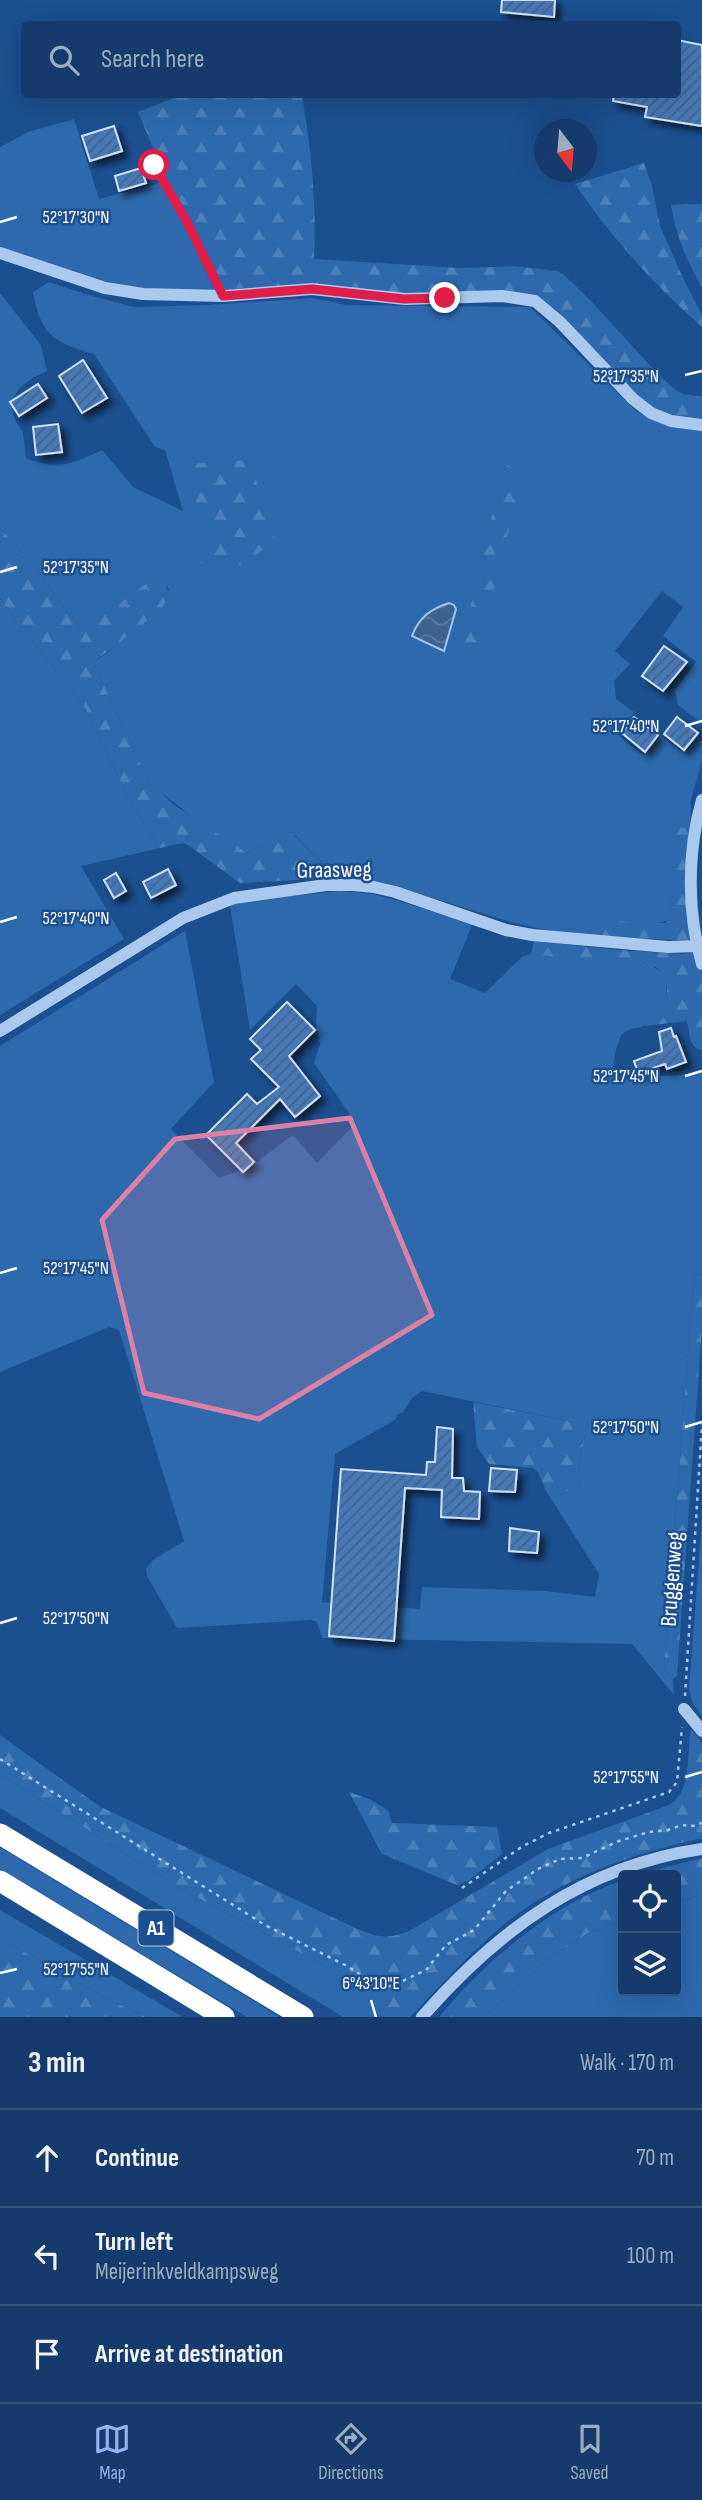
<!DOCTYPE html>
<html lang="en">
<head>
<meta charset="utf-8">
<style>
  :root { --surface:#143b6b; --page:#214673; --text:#f1f3f6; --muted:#9dadc1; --line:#33557e; --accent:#95b2f1 }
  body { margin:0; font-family:"Sofia Sans Condensed",sans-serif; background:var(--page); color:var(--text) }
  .controls { position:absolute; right:21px; bottom:21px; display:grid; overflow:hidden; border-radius:7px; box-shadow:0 7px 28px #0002 }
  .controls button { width:63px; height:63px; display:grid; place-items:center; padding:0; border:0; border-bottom:2px solid var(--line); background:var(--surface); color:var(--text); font:35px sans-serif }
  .compass { position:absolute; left:534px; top:119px; width:63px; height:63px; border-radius:50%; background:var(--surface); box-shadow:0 7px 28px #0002; rotate:164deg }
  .stop { position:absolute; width:21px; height:21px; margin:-16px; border:5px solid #e11d48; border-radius:50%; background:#fff }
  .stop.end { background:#e11d48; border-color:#fff; box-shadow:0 2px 7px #0008 }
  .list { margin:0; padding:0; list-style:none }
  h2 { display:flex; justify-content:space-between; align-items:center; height:91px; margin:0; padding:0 28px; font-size:30px }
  h2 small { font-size:23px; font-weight:400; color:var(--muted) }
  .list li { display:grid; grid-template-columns:46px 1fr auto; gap:21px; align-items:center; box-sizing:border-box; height:98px; padding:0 28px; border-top:2px solid var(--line) }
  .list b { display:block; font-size:26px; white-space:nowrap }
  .list p { margin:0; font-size:23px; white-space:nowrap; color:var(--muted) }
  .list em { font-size:23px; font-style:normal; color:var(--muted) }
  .icon { flex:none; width:38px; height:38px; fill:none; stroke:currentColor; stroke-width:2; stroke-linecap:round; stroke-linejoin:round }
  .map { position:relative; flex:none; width:702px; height:2017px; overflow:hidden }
  .search { position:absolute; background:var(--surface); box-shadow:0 7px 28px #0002; left:21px; right:21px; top:21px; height:77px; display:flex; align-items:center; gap:18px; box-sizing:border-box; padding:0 24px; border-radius:7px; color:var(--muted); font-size:26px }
  .sheet { height:385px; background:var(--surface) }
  nav { display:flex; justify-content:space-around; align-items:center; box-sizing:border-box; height:98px; border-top:2px solid var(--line); background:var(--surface); font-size:19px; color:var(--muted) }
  nav a { display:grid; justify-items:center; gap:4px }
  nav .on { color:var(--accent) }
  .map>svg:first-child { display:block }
  .grass { fill:#2e69ad; fill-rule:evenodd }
  .forest { fill:url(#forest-firs) }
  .water { fill:url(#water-waves); stroke:#9cc4f0; stroke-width:2 }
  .building { fill:url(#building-hatch); stroke:#cfe3fa; stroke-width:2; filter:url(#shadow) }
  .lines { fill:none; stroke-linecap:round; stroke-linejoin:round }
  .path { stroke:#a9c9ee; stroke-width:2.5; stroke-dasharray:3.5 5; stroke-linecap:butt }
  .minor { stroke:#a9c9ee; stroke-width:12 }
  .highway { stroke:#fff; stroke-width:21 }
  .route { stroke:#e11d48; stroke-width:9 }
  .marked { fill:#dd80a5; fill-opacity:0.2; stroke:#dd80a5; stroke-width:5; stroke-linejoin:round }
  .ticks { fill:none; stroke:#fff; stroke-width:2.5 }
  .labels { text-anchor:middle; stroke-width:5; stroke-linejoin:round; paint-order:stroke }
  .shield { fill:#1b4f8f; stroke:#bbcadd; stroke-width:2 }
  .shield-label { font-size:21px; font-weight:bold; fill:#fff }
  .street-label { font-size:23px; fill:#fff; stroke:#1b4f8f }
  .ticks-label { font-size:18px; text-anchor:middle; fill:#fff; stroke:#1b4f8f; stroke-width:5; stroke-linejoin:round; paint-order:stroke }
</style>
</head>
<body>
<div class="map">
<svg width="702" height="2017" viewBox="0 0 702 2017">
  <defs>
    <pattern id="forest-firs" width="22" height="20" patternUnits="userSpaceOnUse" patternTransform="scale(1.75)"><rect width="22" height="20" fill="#2e69ad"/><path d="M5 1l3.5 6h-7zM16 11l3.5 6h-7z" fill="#4d80b9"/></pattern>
    <pattern id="water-waves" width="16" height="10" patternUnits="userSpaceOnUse" patternTransform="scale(1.75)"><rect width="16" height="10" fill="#3c6290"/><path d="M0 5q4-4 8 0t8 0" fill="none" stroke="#597aa1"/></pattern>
    <pattern id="building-hatch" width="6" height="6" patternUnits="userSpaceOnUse" patternTransform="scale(1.75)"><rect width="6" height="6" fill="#4478b7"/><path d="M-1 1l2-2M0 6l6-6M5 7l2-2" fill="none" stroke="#486282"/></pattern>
    <filter id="shadow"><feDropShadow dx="5.5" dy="5.5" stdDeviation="3.5" flood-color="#0009"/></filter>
  </defs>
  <rect width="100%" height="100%" fill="#1b4f8f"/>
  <!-- grass -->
  <path class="grass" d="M74,119L99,199L167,181L213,290H146L112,285L0,250V147L28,132Z
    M49,282L85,294L134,307L208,305L312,298L346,305L530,307L636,411C657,424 679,426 702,430V723L678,705L675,690L696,662L663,636L683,607L662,591L615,651L630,664L614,681L616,699L634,712L618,735L644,756L660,735L681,751L695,734L702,740V760L691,800L690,828H673L670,920L602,936L558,933L511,922L380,882L337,878L292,832L247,853L207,828L154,787L148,780L138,759L95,666V661L106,654L169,590L167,586L111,611L84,631L60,603L39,572L0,528V293L41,345L47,371C17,384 0,402 23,432L26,458C58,471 72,464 102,450L133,487L183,511L165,450L155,447L94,354C54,343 40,334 33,292ZM433,609H456L444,650L415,627Z
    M0,599L85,708L131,803L160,848L81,866L124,939L0,1015Z
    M340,891L374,894L473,923L450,979L485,993L522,957L531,954L646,964C680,973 667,1009 645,1025C638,1030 626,1027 621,1036C615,1050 612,1064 614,1079L698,1074L702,1072V1275L694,1274L664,1668L673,1679L674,1695L632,1644L322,1638L317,1622L312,1620L177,1628L147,1576L146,1569L153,1560L184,1541L119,1330L109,1327L0,1372V1046L185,931L214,1082L171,1129L219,1178L250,1167L293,1135L317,1163L356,1123L314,1063L320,1044L316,1023L317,1006L296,984L250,1030L230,905L255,899ZM422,1391L588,1425L580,1457L578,1491H546L599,1574L595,1597L546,1591L422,1587L420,1609L322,1602L335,1454L395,1420L398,1414L402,1413L412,1398Z
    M702,1518V1716L693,1704L689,1690Z
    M0,1774L176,1886L329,1968L381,2017H343L0,1808Z
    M0,1847L280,2017H247L0,1869Z
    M702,1894V2017H484L549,1958L588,1933L623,1921V1991H676V1903Z
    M0,1910L183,2017H147L111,2001L0,1938Z"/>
  <!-- forest -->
  <path class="forest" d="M181,95H302C311,149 317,204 314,259L460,268L514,266L557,271L565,276L590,300L655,371L673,388L683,394L702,397V420L671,417L648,406L554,309L471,293H377L314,284L213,290L138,112Z
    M644,163L652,186L660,226L683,278L702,315V327C654,285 611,237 575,184Z
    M702,204V287C686,260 676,235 671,205Z
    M250,460L274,538C240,574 234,568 188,561L219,531L199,520L190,464Z
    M507,465L524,473L474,663L460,657V653L490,523Z
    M0,528L39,572L60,603L84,631L144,585L159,581C174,591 168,597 160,611L95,661V666L148,780L173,804L247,853L291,832L337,878L240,883L188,845L183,843L160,848L131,803L85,708L0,599Z
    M672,828H690L693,941L602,936L600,924L603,921L665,923L670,920Z
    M534,941L619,950L680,954L695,952L702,974V1050C688,1048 690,1032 687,1021L644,1026C662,1007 679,989 656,967L531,954Z
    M694,1274L702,1275V1327L677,1676L673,1679L664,1668Z
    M473,1402L588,1425L580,1457L578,1491H546L538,1472L533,1468L489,1464L477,1447Z
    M691,1729L702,1743V1838C627,1855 552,1881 494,1933C464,1959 437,1989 410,2017H381L329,1968L176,1886L0,1774V1735L99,1806L355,1928C378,1937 385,1940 409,1931L548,1849L669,1805C693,1791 686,1754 691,1729Z
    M349,1792L369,1799L388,1810L392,1823L497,1827L502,1854L469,1880L457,1885L382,1854Z
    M702,1858V1894L676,1903V1875H636Z
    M623,1880V1921L588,1933L549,1958L484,2017H439C489,1958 549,1906 623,1880Z
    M0,1938L111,2001L147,2017H0Z"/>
  <!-- water -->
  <path class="water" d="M449,603L454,605L456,609L444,651L412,636C419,617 431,609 449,603Z"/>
  <!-- building -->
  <path class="building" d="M502,0H555L554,17L501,12Z
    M677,40L702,45V126L645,117L647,107L613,101L614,94H677Z
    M114,126L122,151L90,161L82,136Z
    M141,168L146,183L119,191L115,176Z
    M83,360L107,398L82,413L59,376Z
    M38,384L47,398L19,416L10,402Z
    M58,424L62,452L36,455L33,427Z
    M664,646L687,662L663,691L642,676Z
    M634,717L658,735L645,752L622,733Z
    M677,717L698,733L684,750L664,734Z
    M168,869L176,885L151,898L143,882Z
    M116,873L126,891L114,898L104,880Z
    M287,1002L315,1030L289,1056L320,1096L295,1117L280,1099L236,1143L254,1162L243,1172L206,1135L247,1094L257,1104L279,1087L251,1059L261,1050L250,1039Z
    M671,1028L674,1037L676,1036L686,1062L667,1069L665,1064L638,1073L634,1061L662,1051L659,1032Z
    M437,1427L453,1429L452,1478H463L464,1491L480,1492L479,1519L441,1517L442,1490L405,1488L394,1641L329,1636L341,1469L426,1475L427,1462H435Z
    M491,1468L517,1470L515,1492L489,1491Z
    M510,1528L539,1532L537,1553L509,1551Z"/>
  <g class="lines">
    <!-- path -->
    <path class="path" d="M154,165L187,222L217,283
      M685,1696L702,1424
      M0,1759L265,1925L345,1965L381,1987L392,1986L426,1970L446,1945L474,1930L506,1891L538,1869L560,1859L582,1858L619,1841L649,1832L668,1830L682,1825L693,1826L702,1823
      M462,1888L523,1846L549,1833L669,1792L677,1782L682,1727"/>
    <!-- minor -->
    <path class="minor" d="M0,253L105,288L143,294L223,296L312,289L405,299L502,296L535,301L560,322L633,399L651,413L671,421L702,425
      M702,800C687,852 687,912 702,964
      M0,1031L183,918L234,898L326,885H353L374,887L395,892L506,930L532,935L668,947L697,946
      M684,1709L702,1731
      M422,2017C498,1930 584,1866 702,1849"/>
    <!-- highway -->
    <path class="highway" d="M0,1834L303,2017
      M0,1881L224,2017"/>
  </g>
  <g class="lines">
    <!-- route -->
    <path class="route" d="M154,165L187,222L223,296L312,289L404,299L445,298"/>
  </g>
  <!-- marked area -->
  <path class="marked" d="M350,1118L432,1315L259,1419L144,1393L102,1220L175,1139Z"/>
  <!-- ticks -->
  <path class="ticks" d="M0,222L17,217M685,375L702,371M0,572L17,567M685,726L702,721M0,922L17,917M685,1076L702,1071M0,1273L17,1268M685,1427L702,1422M0,1623L17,1618M685,1777L702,1772M0,1973L17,1969M371,2000L376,2017"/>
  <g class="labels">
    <!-- shield labels -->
    <rect class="shield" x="138.5" y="1910.5" width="35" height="35" rx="5"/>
    <g class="shield-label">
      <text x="156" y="1935">A1</text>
    </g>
    <!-- street labels -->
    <g class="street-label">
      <text transform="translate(334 869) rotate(-1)" y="8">Graasweg</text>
      <text transform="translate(671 1579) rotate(-86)" y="8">Bruggenweg</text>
    </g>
  </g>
  <g class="ticks-label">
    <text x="76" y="223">52°17'30"N</text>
    <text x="626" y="382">52°17'35"N</text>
    <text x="76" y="573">52°17'35"N</text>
    <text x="626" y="732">52°17'40"N</text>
    <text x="76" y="924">52°17'40"N</text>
    <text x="626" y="1082">52°17'45"N</text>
    <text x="76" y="1274">52°17'45"N</text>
    <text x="626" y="1433">52°17'50"N</text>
    <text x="76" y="1624">52°17'50"N</text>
    <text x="626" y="1783">52°17'55"N</text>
    <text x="76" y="1975">52°17'55"N</text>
    <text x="371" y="1989">6°43'10"E</text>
  </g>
</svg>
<div class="controls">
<button><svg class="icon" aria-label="locate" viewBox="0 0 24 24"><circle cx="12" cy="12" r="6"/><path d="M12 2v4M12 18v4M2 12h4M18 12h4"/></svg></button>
<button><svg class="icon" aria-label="layers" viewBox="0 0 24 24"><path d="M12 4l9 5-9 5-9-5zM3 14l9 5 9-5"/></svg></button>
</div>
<svg class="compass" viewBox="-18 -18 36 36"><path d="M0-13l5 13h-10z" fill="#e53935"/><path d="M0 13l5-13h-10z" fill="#9dadc1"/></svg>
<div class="stop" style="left:154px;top:165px"></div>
<div class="stop end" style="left:445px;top:298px"></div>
<div class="search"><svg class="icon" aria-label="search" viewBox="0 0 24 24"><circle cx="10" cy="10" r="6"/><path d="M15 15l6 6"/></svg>Search here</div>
</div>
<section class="sheet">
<h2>3 min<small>Walk · 170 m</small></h2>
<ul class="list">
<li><svg class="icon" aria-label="ahead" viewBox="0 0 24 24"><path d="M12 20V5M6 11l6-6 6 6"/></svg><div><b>Continue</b></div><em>70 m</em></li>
<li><svg class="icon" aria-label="left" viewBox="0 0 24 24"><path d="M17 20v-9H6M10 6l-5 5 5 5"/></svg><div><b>Turn left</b><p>Meijerinkveldkampsweg</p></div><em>100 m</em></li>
<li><svg class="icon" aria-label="arrive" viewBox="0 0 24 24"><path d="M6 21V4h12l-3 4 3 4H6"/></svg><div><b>Arrive at destination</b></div></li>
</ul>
</section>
<nav>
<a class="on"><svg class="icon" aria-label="map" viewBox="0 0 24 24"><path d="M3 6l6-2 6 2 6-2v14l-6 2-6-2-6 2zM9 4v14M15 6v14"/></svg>Map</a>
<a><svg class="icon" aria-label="directions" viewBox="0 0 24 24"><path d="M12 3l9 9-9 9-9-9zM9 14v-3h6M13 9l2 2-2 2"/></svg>Directions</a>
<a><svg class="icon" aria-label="saved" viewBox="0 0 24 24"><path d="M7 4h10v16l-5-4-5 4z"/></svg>Saved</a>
</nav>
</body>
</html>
